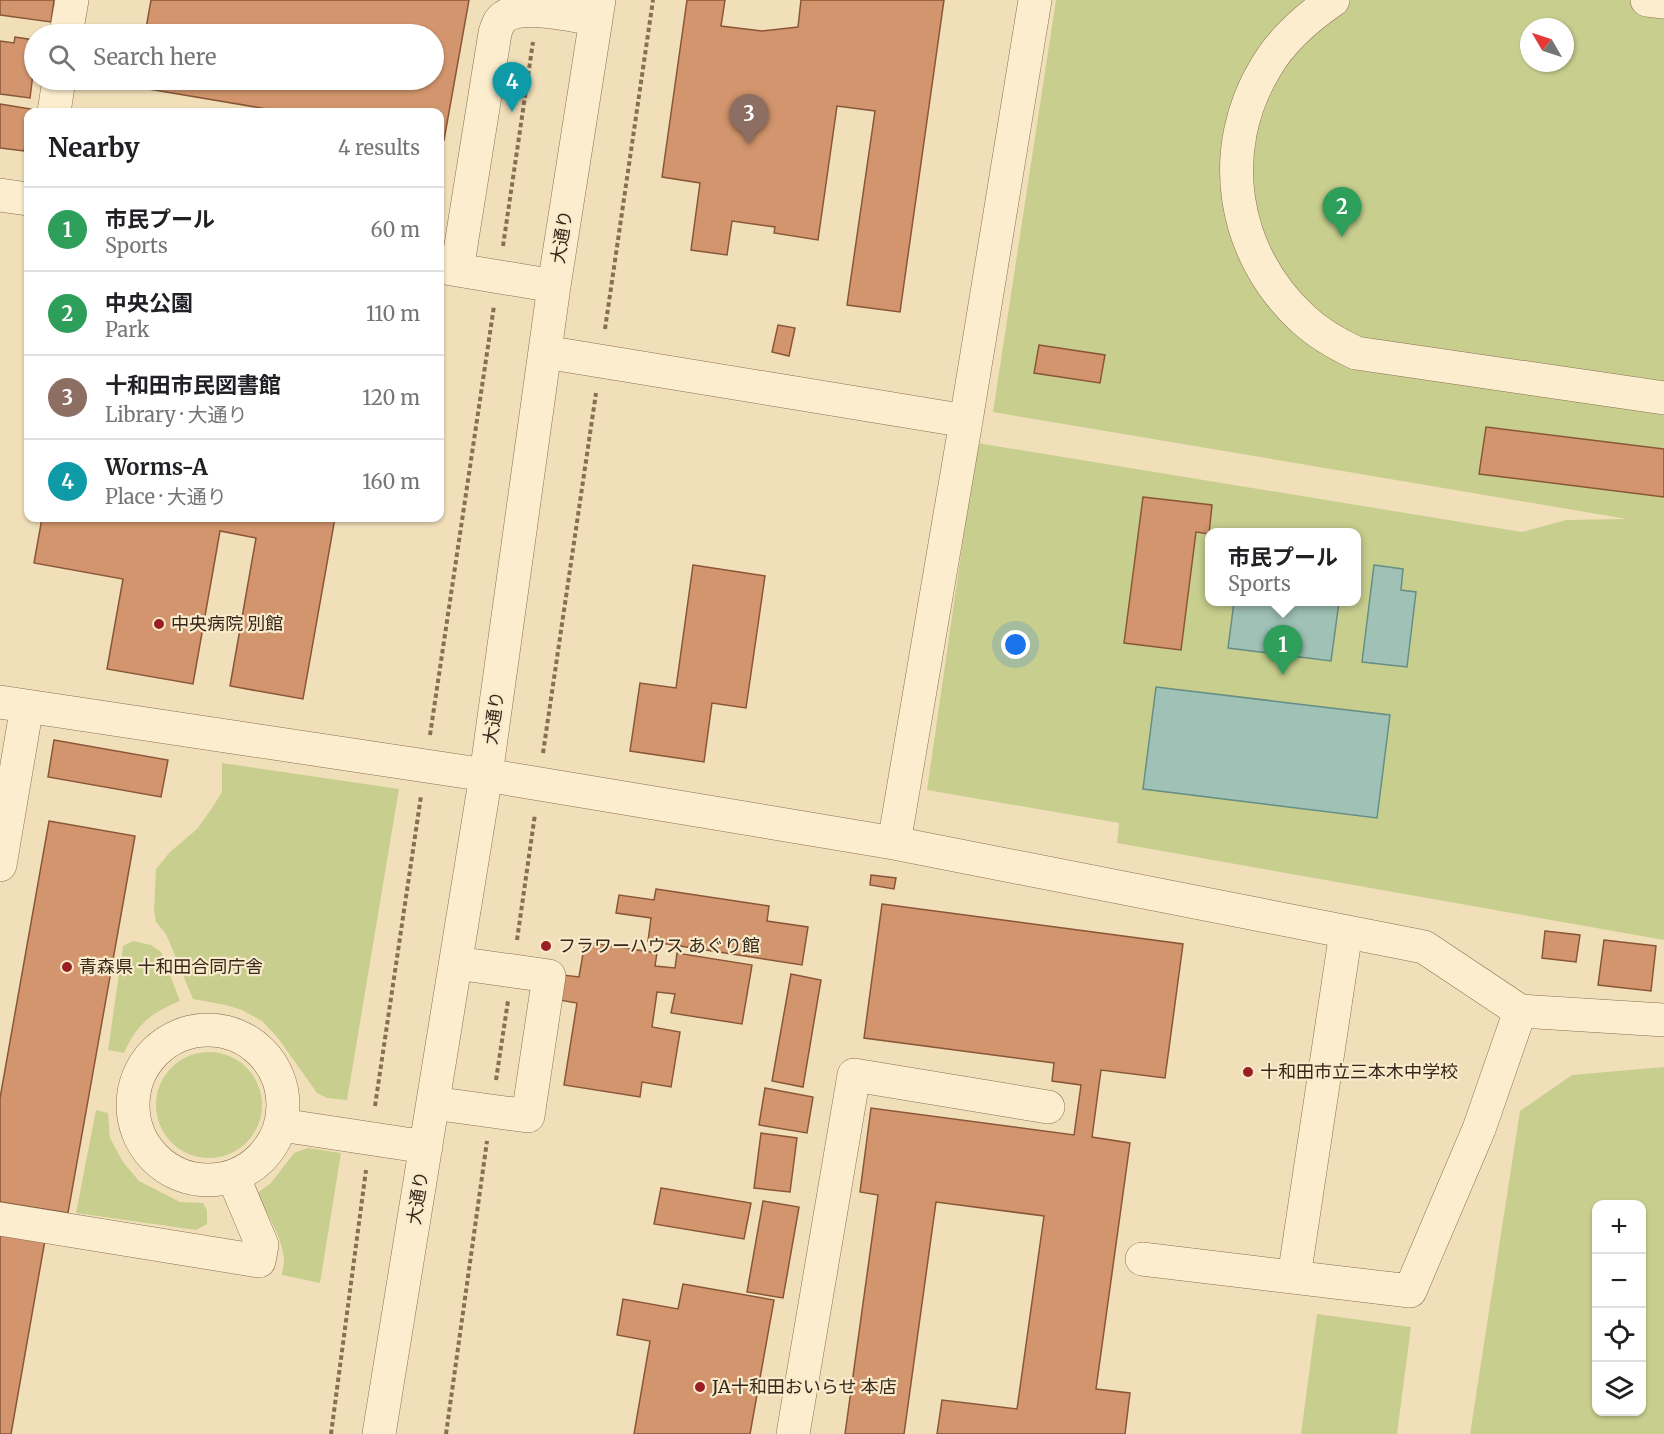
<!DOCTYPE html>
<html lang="en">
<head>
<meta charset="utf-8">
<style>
  :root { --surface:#fff; --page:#f2f2f2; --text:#202124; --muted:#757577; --line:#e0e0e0; --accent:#9b1f22 }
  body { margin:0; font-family:Merriweather,"Noto Sans JP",serif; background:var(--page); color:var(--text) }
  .controls { position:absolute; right:18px; bottom:18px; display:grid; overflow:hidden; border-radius:12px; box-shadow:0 2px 4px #0004 }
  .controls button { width:54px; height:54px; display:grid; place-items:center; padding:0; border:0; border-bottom:2px solid var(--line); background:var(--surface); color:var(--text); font:30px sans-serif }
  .compass { position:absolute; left:1520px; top:18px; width:54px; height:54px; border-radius:50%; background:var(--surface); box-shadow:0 2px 4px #0004; rotate:309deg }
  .you { position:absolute; left:1016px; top:645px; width:21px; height:21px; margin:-15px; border:4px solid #fff; border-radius:50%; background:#1a73e8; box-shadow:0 0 0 9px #1a73e833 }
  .badge { display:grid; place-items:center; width:39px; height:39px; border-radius:50%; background:var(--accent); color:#fff; font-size:20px; font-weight:700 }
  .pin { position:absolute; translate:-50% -50px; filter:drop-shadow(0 2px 3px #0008) }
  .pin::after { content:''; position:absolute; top:32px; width:21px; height:18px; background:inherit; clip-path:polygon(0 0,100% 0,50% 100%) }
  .popup { position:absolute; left:1205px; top:528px; width:156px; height:78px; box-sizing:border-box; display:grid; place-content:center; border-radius:12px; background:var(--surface); filter:drop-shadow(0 2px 4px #0005); font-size:20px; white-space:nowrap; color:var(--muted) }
  .popup b { font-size:22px; color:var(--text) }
  .popup::after { content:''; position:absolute; left:50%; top:100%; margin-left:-12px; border:12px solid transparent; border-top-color:var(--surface) }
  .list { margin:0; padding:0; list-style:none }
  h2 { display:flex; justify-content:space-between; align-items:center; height:78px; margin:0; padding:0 24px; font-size:26px }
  h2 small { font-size:20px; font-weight:400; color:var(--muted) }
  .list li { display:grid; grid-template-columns:39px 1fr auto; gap:18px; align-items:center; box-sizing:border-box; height:84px; padding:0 24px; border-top:2px solid var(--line) }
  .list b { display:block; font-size:22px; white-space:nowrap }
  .list p { margin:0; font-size:20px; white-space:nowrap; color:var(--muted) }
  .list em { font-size:20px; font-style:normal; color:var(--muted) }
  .icon { flex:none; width:33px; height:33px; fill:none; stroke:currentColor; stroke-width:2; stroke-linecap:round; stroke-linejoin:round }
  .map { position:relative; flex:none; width:1664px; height:1434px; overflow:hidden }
  .search { position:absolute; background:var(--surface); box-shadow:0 2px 4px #0004; left:24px; top:24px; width:420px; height:66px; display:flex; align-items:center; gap:15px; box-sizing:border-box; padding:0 21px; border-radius:33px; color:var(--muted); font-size:22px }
  .panel { position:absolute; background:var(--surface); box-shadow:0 2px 4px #0004; left:24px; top:108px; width:420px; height:414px; border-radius:12px }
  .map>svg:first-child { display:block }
  .green { fill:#c8cf8e; fill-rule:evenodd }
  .water { fill:#9fc1b6; stroke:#668e84; stroke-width:1.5 }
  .building { fill:#d2956d; stroke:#895738; stroke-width:1.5 }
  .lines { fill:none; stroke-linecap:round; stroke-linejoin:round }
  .minor-casing { stroke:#886f53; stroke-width:34 }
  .path { stroke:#886f53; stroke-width:4; stroke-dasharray:4.5 3; stroke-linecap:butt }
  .minor { stroke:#fbedcd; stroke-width:33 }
  .poi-dot { fill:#9b1f22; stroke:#f8eaca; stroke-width:2 }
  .labels { text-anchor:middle; stroke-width:4.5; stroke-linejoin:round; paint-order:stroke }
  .street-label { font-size:18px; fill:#36271a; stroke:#f8eaca }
  .poi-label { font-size:18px; fill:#36271a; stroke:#f8eaca; text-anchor:start }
</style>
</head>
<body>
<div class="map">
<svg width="1664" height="1434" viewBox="0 0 1664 1434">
  <rect width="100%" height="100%" fill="#f1dfba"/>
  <!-- green -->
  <path class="green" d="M1056,0H1664V940L1117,843L1119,823L927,790L977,443L1522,532L1566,520L1627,519L993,412ZM1529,27H1565V63H1529ZM1210,532H1356V602H1210Z
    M222,763L399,789L347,1100L327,1098L317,1093L278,1038L262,1021L242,1010L226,1005L193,999L166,934L156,922L154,910L156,869L170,852L197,829L212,808L222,792Z
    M133,941L151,945L161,952L180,1001C151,1013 137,1024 124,1053L108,1050L123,946Z
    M156 1105a53 53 0 1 1 106 0a53 53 0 1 1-106 0Z
    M1664,1067V1434H1470L1520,1111L1572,1075ZM1596,1204H1642V1412H1596Z
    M96,1110L108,1113L110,1138L123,1162L139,1181L180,1202L203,1203L207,1210V1224L196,1230L76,1213Z
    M308,1148L341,1153L320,1283L282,1275C282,1271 284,1266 284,1261C284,1241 266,1210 256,1194L271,1183L294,1153Z
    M1317,1314L1411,1327L1397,1434H1301Z"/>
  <!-- water -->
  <path class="water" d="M1374,565L1403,569L1401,590L1416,592L1407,667L1362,662Z
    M1234,602H1339L1331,661L1228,648Z
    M1156,687L1390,715L1377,818L1143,789Z"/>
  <!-- building -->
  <path class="building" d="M0,0H54L51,22L0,15Z
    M151,0H469L444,140L440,139V112H285L136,87L137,80H434V34H145Z
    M687,0H725L721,26L762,31L798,27L801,0H944L900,312L847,305L875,111L837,106L818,240L774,233L775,227L732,221L727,255L691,250L700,183L662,177Z
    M15,37L34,40V66L30,98L0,94V41L14,43Z
    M0,104L31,109L24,151L0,148Z
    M778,325L795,328L789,356L772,352Z
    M1039,345L1105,355L1100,383L1034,373Z
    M1486,427L1664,449V497L1479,474Z
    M1143,497L1212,505L1209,534L1196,532L1181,650L1124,643Z
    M42,518H335L303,699L230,686L256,538L220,531L193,684L107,669L123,579L34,563Z
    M693,565L765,576L746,708L712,703L704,762L630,751L640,683L676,688Z
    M54,740L168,760L161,797L48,777Z
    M49,821L135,836L68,1213L0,1202V1098Z
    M871,875L896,878L894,889L870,885Z
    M656,889L769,906L767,921L808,927L802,965L648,941L651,918L616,913L619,895L654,900Z
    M882,904L1183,944L1165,1078L1101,1070L1092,1137L1130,1143L1096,1389L1130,1393L1125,1434H937L942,1400L1017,1409L1044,1216L936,1202L904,1434H845L878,1195L860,1192L871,1108L1074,1135L1081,1085L1052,1081L1054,1063L864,1038Z
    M1545,931L1580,935L1576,962L1542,958Z
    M1604,940L1656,946L1651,991L1598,985Z
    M585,942L657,953L655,966L675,968L677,953L752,965L742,1024L671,1013L675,994L657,992L652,1027L680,1032L671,1087L642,1082L640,1097L564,1085L577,1003L559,1000L563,975L579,977Z
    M791,974L821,980L803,1087L772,1081Z
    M765,1088L813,1097L807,1133L759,1125Z
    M761,1133L797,1138L790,1192L754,1188Z
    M661,1188L751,1203L744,1239L654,1224Z
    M763,1201L799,1207L783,1298L747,1292Z
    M0,1232L45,1240L11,1434H0Z
    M683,1284L774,1300L750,1434H634L650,1341L617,1335L623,1299L678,1309Z"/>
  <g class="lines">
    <!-- minor casing -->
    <g class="minor-casing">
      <path id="minor" d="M1333,0C1307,18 1282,39 1266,67C1215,150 1232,254 1303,319C1319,334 1337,344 1356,353L1664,398
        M1647,0L1664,2
        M66,34L72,0
        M54,112L59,80
        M0,195L28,199
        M440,267L554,286
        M457,270L495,33C497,27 499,20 504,17C524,3 572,16 596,19
        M545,352L966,421
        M0,702L486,775L894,843L966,421L1035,0
        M894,843L1424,947L1520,1011L1664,1020
        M0,865L27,706
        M133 1105a75 75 0 1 1 150 0a75 75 0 1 1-150 0Z
        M433,1103L528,1116L549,976L456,963
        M281,1125L426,1147
        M0,1219L259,1261L262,1245L233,1176
        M1142,1259L1410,1291L1479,1129L1520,1011
        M1294,1277L1346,932
        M379,1434L486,775L554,286L599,0
        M793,1434L854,1075L1048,1107"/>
    </g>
    <!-- path -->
    <path class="path" d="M503,246L533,42
      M605,329L653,0
      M430,735L494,306
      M543,753L596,393
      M517,940L535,814
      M496,1080L508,1001
      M375,1106L421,796
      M331,1434L366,1170
      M446,1434L487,1141"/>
    <!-- minor -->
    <use href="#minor" class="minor"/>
  </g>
  <!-- markers -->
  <g class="poi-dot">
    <circle cx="159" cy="624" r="6"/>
    <circle cx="546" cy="946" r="6"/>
    <circle cx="67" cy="967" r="6"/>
    <circle cx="1248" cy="1072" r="6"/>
    <circle cx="700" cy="1387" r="6"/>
  </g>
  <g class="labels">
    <!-- street labels -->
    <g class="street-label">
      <text transform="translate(562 237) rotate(-81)" y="6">大通り</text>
      <text transform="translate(494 718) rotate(-82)" y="6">大通り</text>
      <text transform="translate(418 1198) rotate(-81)" y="6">大通り</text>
    </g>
    <!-- poi labels -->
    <g class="poi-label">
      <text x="171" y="630">中央病院 別館</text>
      <text x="558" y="952">フラワーハウス あぐり館</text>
      <text x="79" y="973">青森県 十和田合同庁舎</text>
      <text x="1260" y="1078">十和田市立三本木中学校</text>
      <text x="712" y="1393">JA十和田おいらせ 本店</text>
    </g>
  </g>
</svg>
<div class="controls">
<button>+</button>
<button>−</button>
<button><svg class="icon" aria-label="locate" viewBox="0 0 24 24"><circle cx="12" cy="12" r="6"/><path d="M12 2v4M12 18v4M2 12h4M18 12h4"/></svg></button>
<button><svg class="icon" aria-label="layers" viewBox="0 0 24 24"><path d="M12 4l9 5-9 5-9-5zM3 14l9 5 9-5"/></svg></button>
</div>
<svg class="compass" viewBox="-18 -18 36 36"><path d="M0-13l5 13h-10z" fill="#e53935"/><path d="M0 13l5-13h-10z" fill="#757577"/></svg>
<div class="you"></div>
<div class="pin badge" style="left:1283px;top:675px;background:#2e9e5b">1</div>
<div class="popup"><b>市民プール</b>Sports</div>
<div class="pin badge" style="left:1342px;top:237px;background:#2e9e5b">2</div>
<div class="pin badge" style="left:749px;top:144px;background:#8d6e63">3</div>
<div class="pin badge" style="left:512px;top:112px;background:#0f9aa8">4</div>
<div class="search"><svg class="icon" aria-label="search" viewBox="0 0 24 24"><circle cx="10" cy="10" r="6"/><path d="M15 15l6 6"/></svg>Search here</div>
<section class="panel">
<h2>Nearby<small>4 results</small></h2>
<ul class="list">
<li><span class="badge" style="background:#2e9e5b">1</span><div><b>市民プール</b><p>Sports</p></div><em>60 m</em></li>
<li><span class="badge" style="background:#2e9e5b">2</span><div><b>中央公園</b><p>Park</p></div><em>110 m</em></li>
<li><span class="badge" style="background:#8d6e63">3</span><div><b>十和田市民図書館</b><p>Library · 大通り</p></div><em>120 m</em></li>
<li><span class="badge" style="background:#0f9aa8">4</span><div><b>Worms-A</b><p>Place · 大通り</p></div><em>160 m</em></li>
</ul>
</section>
</div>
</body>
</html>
